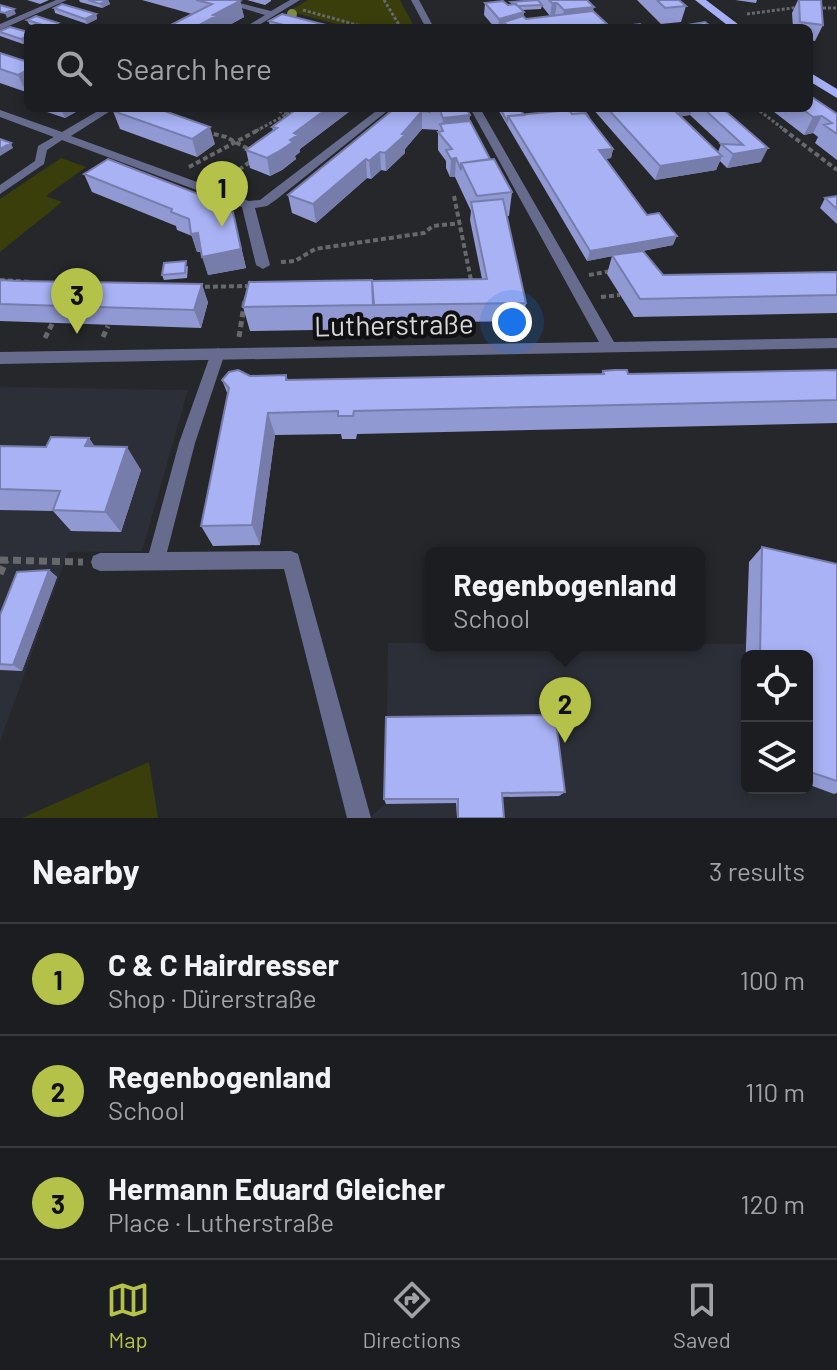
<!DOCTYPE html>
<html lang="en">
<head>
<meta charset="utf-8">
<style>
  :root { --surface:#1c1d20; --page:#252629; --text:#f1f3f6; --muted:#a0a2a5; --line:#3a3b3e; --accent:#b5c249 }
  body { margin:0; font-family:Barlow,sans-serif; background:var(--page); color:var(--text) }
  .controls { position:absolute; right:24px; bottom:24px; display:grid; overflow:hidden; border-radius:12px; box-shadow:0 4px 12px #0003 }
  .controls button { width:72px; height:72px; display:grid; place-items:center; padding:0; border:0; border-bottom:2px solid var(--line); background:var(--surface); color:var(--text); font:40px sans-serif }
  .you { position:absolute; left:512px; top:322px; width:28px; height:28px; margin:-20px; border:6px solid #fff; border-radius:50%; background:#1a73e8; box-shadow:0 0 0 12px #1a73e833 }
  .badge { display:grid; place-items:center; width:52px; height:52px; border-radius:50%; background:var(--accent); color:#111; font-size:26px; font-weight:700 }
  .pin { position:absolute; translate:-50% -66px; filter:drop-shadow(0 2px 4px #0008) }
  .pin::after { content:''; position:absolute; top:42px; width:28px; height:24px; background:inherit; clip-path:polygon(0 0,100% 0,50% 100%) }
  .popup { position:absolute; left:425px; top:547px; width:280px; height:104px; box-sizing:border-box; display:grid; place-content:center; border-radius:12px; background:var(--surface); filter:drop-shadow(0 2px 6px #0005); font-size:26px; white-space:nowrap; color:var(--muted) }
  .popup b { font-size:30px; color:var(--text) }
  .popup::after { content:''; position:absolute; left:50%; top:100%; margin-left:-16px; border:16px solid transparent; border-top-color:var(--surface) }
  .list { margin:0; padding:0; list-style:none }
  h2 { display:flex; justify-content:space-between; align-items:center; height:104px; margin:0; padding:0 32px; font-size:34px }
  h2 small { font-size:26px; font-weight:400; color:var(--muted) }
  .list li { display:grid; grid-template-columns:52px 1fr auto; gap:24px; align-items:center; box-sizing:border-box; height:112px; padding:0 32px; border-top:2px solid var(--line) }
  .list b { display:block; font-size:30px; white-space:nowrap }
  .list p { margin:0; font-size:26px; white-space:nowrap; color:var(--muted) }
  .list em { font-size:26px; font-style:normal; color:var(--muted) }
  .icon { flex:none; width:44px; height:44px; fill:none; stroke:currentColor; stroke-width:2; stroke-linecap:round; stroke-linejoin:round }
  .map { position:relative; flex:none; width:837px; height:818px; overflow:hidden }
  .search { position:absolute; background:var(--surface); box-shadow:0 4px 12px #0003; left:24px; right:24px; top:24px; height:88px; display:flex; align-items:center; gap:20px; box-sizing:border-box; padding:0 28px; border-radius:12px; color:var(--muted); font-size:30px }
  .sheet { height:440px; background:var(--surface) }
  nav { display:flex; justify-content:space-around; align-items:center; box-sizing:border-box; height:112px; border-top:2px solid var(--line); background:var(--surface); font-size:22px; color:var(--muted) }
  nav a { display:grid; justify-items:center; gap:4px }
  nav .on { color:var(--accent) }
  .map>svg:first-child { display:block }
  .built { fill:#2d2f38; fill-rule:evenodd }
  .green { fill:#393e0b }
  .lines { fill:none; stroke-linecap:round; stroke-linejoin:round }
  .path-far3 { stroke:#67686c; stroke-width:3; stroke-dasharray:3 2; stroke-linecap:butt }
  .path-far2 { stroke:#67686c; stroke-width:4; stroke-dasharray:5 3; stroke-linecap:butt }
  .path-far1 { stroke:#67686c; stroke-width:5; stroke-dasharray:6 4; stroke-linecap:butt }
  .path { stroke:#67686c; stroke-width:7; stroke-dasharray:8 5; stroke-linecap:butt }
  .service { fill:#676c8e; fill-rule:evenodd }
  .pedestrian { fill:#676c8e; fill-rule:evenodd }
  .minor { fill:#676c8e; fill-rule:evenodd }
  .tertiary { fill:#676c8e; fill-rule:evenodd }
  .primary { fill:#a6b0f6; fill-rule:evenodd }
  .tree { fill:#828a48 }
  .wall { fill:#9099d2; fill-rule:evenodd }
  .shaded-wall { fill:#767dab }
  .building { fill:#a8b2f4; stroke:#767dab; stroke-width:2 }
  .labels { text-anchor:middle; stroke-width:8; stroke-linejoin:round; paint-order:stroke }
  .street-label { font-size:28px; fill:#d6d6d9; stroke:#101012 }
</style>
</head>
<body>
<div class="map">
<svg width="837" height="818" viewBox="0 0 837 818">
  <rect width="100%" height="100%" fill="#26272b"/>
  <!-- built -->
  <path class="built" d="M0,387L188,390L142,551L68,552L0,742Z
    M749,562L837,576V818H370L386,803L388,643L745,644ZM747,656H807V788H747Z"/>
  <!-- green -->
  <path class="green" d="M308,0H400L415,28H350L289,11Z
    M61,158L86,167L46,196L62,202L0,252V199Z
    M149,762L158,818H22Z"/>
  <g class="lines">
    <!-- path-far3 -->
    <path class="path-far3" d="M384,0L401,28
      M818,8H837
      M303,10L368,28
      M747,14L800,7
      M270,108L287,114
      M756,108L786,131
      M256,131L298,108"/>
    <!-- path-far2 -->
    <path class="path-far2" d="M783,129L837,170
      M206,132L226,137L252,151
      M189,167L260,129
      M226,179L254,159
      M454,196L472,285
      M281,262L295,261L315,249L424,233L433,226L461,223
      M589,275L611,271
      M0,280L31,282
      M197,287L247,286
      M601,297L620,295
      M245,301L251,281"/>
    <!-- path-far1 -->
    <path class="path-far1" d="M103,337L108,326
      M239,337L245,299
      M45,338L52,324"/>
    <!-- path -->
    <path class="path" d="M0,560L83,562
      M0,574L6,560"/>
    <!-- service -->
    <path class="service" d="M218,348L225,353L195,443L167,552L291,551L298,554L371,818H347L284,569L100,571L93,568L91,562L93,556L100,553H149L179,443L211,353Z"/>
    <!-- pedestrian -->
    <path class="pedestrian" d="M59,134L68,136L47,150L44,164L0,194V185L35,161L38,146Z"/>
    <!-- minor -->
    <path class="minor" d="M56,0H67L0,30V24Z
      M215,0H228L271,11L290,0H300L254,28H244L265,15Z
      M734,22L738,25L737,27L709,28Z
      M103,108H115L71,136L249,201L260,200L269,193L380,108H391L277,199L267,206L255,208L270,265L263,269L256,265L242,207L0,117V110L62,132Z"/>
    <!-- tertiary -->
    <path class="tertiary" d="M411,0H419L434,28H426Z
      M470,108H480L614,342L837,338V348L0,364V352L599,342Z"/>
    <!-- primary -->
    <path class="primary" d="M695,0H706L743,28H731Z
      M809,72L837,89V98L809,81Z"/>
  </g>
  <!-- trees -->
  <circle class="tree" cx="292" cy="14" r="5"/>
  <!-- wall -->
  <path class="wall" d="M27,0H49L40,4Z
    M79,0H108L110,4L102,8L80,2Z
    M142,0H236L240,1L244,17L224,28H165L192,14Z
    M247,0H271V1L265,5Z
    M536,0H587L593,11L606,28H495L484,15L485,3L508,5H511V2ZM542,6L550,16L526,19L523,16L524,12L522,10L541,9Z
    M637,0H679L686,6L681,22L661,24Z
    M735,0H757L756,3Z
    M798,0H821L823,25L815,41L809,40V28H793L792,13Z
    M54,8L96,14L97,19L87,24L55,13Z
    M27,20L58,23L60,27L40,28L29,24Z
    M269,21L338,28H270Z
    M0,31L28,32V41L23,44L0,36Z
    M0,53L28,62L26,92L0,83Z
    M43,108H83L65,118L44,111Z
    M298,108H354L300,149V152L295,156L296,159L282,170L270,176L250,168L246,150L273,131L272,127Z
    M395,108H466L470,121L490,159L512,192L509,216H507L526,303L523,321L375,323L374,314L375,329L250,331L243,307L482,279L470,220L471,211L455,177H450L446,168V161L438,150V130L422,129L405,149V153L386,171L381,170L371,179L367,178L316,223L292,213L288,195Z
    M497,108H520L524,115L553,111L551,108H582L613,149L611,158L606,159L647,215L673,245L643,251L663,275L837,272V313L634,317L607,274L612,256L587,261Z
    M592,108H722L761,162L727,168L720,161L716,170L655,180ZM690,115L721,144L718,152L681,116Z
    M769,108H809L837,114V160L815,143L818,137L813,133L804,135Z
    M113,111L215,144L197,157L120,129Z
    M84,174L233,212L246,268L208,275L202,252H197L192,236L177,230L176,226L92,192Z
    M837,196V224L820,208L825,198Z
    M188,266L187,278L164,280L162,275Z
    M0,280L208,302L201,328L0,321Z
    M837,370V423L357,434L356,439H342L341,434L275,435L260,545L213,546L201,526L228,395L222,380L250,376L286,375L288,380L601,374L603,371L628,374Z
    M89,438L95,447L141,470L121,532L71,531L53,511L0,510V446L46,447Z
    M762,547L837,564V793L834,794L807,784V656H747V763L742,761L749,562Z
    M49,570L57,577L22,671L0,670V615Z
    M386,717L565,792L559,796L502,797L504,818H457L456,803L386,804L384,799Z"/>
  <!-- shaded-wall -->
  <path class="shaded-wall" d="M108,0L110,4L102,8L100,4Z
    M240,1L244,17L224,28H194L213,15Z
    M552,3H557L555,15L550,16Z
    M594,7L591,19L562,23L564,10Z
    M14,9L16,14L7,18L5,13Z
    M524,12L522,25L504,22L503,28H498L499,19Z
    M96,14L97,19L87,24L85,19Z
    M58,23L60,27L49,28V27Z
    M607,24L606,28H576Z
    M28,36V41L23,44L21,39Z
    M28,70V91L26,92L18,75Z
    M60,108H83L65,118Z
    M328,108H354L300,149V152L295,156L296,159L282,170L270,176L267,158L290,140L294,133Z
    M680,108H693L690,115L678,117Z
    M422,111V129L405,149V153L386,171L385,153Z
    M470,115L468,138L442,129L443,118Z
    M822,116L813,133L804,135L813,117Z
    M210,127L215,144L197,157L192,139Z
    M11,143L13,148L0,156V149Z
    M768,148L761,162L727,168L733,154Z
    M613,149L611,158L597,160L599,150Z
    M380,152L381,170L371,179L369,161Z
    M722,156L716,170L655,180L660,166Z
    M456,158L455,177H450L451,159Z
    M366,159L367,178L316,223L313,204Z
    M233,212L246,268L208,275L202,257Z
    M198,233L204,251L197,252L191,234Z
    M677,236L673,245L587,261L590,251Z
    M202,284L208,302L201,328L194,310Z
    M268,413L275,435L260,545L252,525Z
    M89,438L104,461L85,446Z
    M127,447L141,470L121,532L105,512Z
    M49,570L57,577L22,671L13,665Z"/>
  <!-- building -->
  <path class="building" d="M88,0H108L100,4Z
    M196,0H236L240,1L213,15L216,16L194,28H165L212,4Z
    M538,0L542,5L518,6L511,2Z
    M549,0H587L594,7L564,10L557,3H552Z
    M657,0H679L686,6L665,8Z
    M799,0H821L823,25L800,22Z
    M503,1L508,5L516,4L524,12L499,19L485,3Z
    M62,4L96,14L85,19L54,8Z
    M0,5L14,9L5,13L0,12Z
    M593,11L607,24L576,28H509L504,22L523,16L526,19Z
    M282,14L338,28H294L269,21Z
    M36,16L58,23L49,27L27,20Z
    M705,22L713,28H691L687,25Z
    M640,24L644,28H609Z
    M10,27L28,32V36L21,39L0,32V31Z
    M0,53L28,62V70L18,75L0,69Z
    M809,95L837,114V134L824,125L832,123L822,116L813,117L801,108H809Z
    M118,108H156L210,127L192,139L113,111Z
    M298,108H328L294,133L298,135L290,140L293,142L278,152L267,158L246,150L277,128L272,127Z
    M395,108H430V112L422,111L402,134L405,135L385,153L380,152L369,161L366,159L313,204L288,195Z
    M439,108H466L470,115L443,118Z
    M500,108H519L524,115L508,116L507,121Z
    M555,108H582L589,117L585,113L572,114L569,110L557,111Z
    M607,108H672L722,156L660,166Z
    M703,108H722L768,148L733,154L721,144L743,145Z
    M569,110L572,114L585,113L613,149L599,150L647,215L659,213L677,236L590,251L508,116Z
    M470,121L490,159L461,163V170L456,158L451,159L446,150L452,149L438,132L443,131L440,124Z
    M0,139L11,143L0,149Z
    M108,159L224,204L233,212L241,249L202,257L198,233L191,234L189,219L171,212L172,209L84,174Z
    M494,159L512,192L477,196L461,163Z
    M837,196V209L825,198Z
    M503,199L526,303L374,305L372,281L487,279L471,202Z
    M643,251L663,275L837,272V295L640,299L612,255Z
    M186,261L185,273L162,275L164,263Z
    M0,280L19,281L202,284L194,310L0,304Z
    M372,280L373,305L243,307L249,282Z
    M238,370L250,376L286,375V380L604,374L603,371L615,370H627L628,374L837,370V400L354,411L353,416H338V411L268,413L252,525L201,526L229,388L222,380L229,372Z
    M51,437L89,438L85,446L127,447L105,512L53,510L60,491L0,489V446L46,447Z
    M762,547L837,564V781L807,771V656H760Z
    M49,570L13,665L0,664V615L17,572Z
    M555,715L565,792L502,793L504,818H458V799H384L386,717Z"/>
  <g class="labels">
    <!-- street labels -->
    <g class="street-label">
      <text transform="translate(394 325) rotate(-1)" y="10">Lutherstraße</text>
    </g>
  </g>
</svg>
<div class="controls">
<button><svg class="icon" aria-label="locate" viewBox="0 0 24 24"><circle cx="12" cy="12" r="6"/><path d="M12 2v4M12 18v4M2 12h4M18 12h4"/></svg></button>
<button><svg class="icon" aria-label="layers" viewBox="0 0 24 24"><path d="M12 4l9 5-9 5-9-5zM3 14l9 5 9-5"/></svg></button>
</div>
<div class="you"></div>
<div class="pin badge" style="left:222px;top:227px">1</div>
<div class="pin badge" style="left:565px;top:743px">2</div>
<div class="popup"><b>Regenbogenland</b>School</div>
<div class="pin badge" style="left:77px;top:334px">3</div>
<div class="search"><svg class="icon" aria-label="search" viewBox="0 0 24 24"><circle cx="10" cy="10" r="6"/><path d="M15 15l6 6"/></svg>Search here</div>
</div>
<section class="sheet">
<h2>Nearby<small>3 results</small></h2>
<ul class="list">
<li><span class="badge">1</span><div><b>C &amp; C Hairdresser</b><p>Shop · Dürerstraße</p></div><em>100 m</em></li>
<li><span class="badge">2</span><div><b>Regenbogenland</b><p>School</p></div><em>110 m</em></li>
<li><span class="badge">3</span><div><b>Hermann Eduard Gleicher</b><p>Place · Lutherstraße</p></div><em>120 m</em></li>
</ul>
</section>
<nav>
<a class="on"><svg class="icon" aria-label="map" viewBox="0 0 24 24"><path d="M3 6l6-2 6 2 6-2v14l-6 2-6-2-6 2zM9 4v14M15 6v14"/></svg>Map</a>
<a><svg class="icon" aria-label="directions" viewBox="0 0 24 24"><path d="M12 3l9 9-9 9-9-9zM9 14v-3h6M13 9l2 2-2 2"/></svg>Directions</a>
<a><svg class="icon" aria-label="saved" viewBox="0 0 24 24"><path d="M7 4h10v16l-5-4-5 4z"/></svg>Saved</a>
</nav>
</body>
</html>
